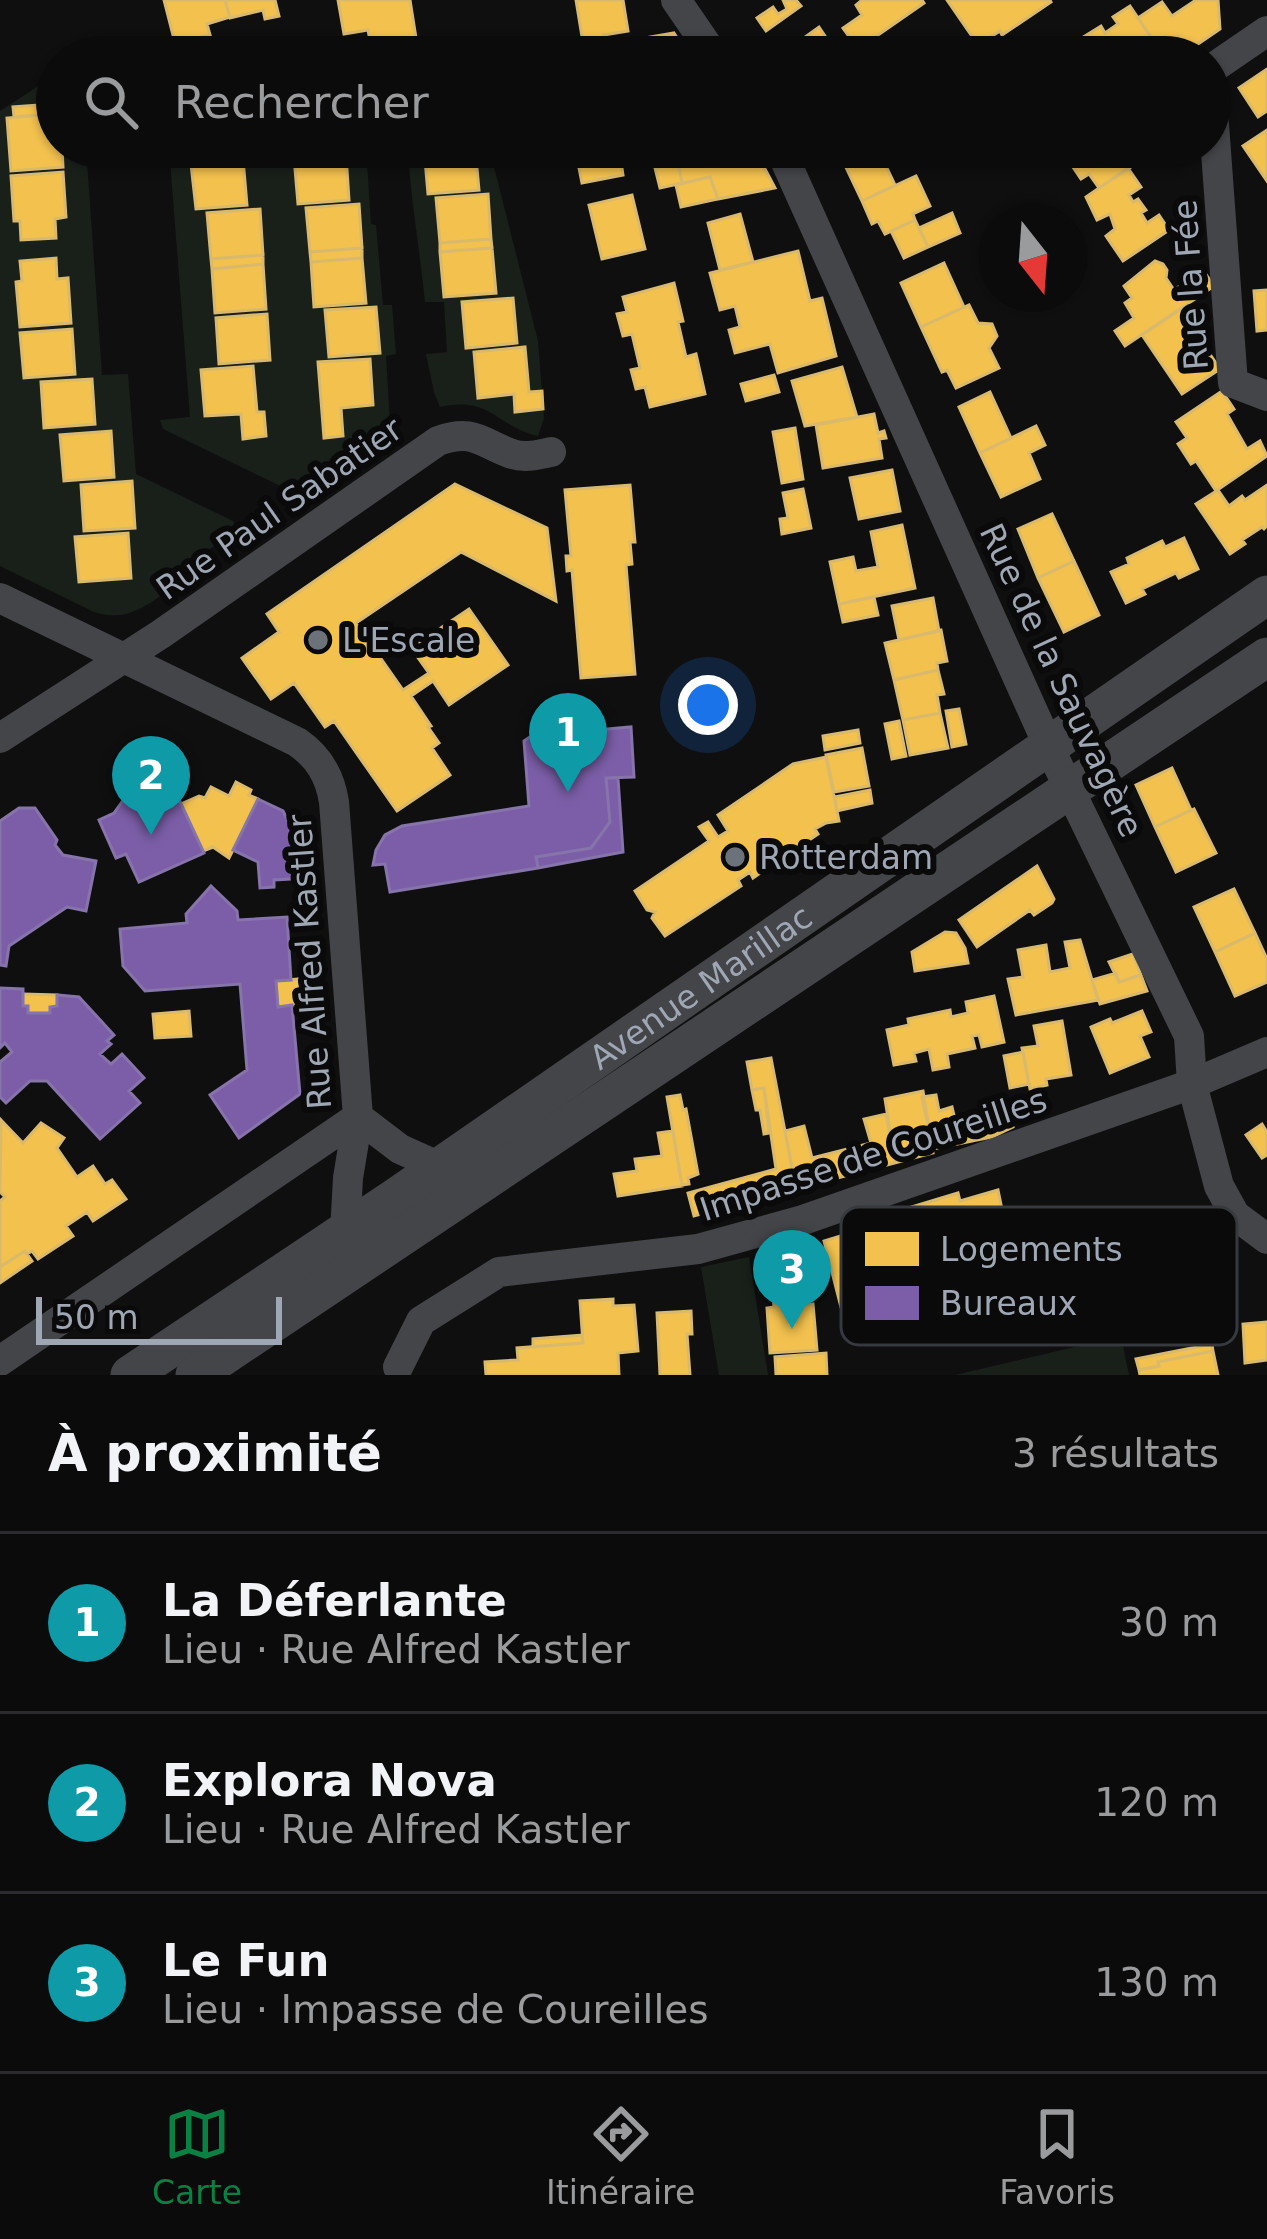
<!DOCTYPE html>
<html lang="fr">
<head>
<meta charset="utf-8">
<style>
  :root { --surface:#0b0b0c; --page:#19191a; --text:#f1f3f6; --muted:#9a9b9d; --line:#2b2b2d; --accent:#0b8043 }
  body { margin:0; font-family:"DejaVu Sans",sans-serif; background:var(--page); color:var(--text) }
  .compass { position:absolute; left:979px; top:204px; width:108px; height:108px; border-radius:50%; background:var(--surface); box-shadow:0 3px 9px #0004; rotate:163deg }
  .scale { position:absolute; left:36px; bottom:30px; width:246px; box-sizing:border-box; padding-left:12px; border:6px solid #9ea7b3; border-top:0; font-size:33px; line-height:42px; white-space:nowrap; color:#9ea7b3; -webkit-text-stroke:9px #0a0a0b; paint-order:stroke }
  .you { position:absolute; left:708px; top:705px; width:42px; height:42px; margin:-30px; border:9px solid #fff; border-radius:50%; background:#1a73e8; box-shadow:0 0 0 18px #1a73e833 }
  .badge { display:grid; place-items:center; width:78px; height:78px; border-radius:50%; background:var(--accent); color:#fff; font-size:39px; font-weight:700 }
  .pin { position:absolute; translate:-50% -99px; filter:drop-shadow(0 3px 6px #0008) }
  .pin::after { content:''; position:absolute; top:63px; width:42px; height:36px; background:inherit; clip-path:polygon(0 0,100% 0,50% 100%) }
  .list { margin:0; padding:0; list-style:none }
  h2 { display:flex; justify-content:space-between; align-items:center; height:156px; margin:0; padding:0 48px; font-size:51px }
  h2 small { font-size:39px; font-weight:400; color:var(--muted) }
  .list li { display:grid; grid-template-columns:78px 1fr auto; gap:36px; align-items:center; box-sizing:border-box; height:180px; padding:0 48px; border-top:3px solid var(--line) }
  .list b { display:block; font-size:45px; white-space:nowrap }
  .list p { margin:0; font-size:39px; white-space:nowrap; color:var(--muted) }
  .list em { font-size:39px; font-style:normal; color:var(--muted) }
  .icon { flex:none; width:66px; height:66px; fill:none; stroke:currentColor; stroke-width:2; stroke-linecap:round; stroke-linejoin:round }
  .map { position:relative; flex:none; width:1267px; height:1375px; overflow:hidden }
  .search { position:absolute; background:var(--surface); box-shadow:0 3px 9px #0004; left:36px; right:36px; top:36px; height:132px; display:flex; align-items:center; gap:30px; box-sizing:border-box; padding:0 42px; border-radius:66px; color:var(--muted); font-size:45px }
  .sheet { height:696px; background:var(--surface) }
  nav { display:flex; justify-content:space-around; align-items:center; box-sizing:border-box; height:168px; border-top:3px solid var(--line); background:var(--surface); font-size:33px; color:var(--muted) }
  nav a { display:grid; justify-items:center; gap:6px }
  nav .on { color:var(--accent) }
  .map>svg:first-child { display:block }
  .green { fill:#19201a }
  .homes { fill:#f2c14e; stroke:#d9b96c; stroke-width:3 }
  .offices { fill:#7b5ea7; stroke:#8674ab; stroke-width:3 }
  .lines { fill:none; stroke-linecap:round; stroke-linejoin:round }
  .minor { stroke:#444549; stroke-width:30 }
  .tertiary { stroke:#444549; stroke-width:39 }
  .poi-dot { fill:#6c727a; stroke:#0a0a0b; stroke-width:4.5 }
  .labels { text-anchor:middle; stroke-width:12; stroke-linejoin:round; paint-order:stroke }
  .street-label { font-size:33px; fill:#9ea7b3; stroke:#0a0a0b }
  .poi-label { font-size:33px; fill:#9ea7b3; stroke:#0a0a0b; text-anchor:start }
  .key { fill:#0a0a0b; stroke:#36393d; stroke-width:3 }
  .key-label { font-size:33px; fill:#9ea7b3 }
</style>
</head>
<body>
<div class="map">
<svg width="1267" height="1375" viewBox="0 0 1267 1375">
  <rect width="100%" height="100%" fill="#0f0f10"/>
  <!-- green -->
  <path class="green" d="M57,74V147H86L102,375L128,374L136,474L233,521L235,527L233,533L162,582L168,591C143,608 125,622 94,612L0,566V111Z
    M169,147H366L371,224L376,225L383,305H392L396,354L386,356L391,440L305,498L163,429L160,420L190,417Z
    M410,147H489L538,341L544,418L538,436C495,426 492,396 440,407L434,392L426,354L447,352L444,302H425C420,251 411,202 408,151Z
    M749,1257L768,1375H719L701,1267Z
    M1121,1336L1129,1375H955Z"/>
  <!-- homes -->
  <path class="homes" d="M164,0H225L230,17L207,24L210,35L175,43Z
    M225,0H275L279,16L265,19L263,10L230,18Z
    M338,0H410L419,57H373L368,30L344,34Z
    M576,0H623L628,31L604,35L606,45L584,49Z
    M796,0L801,6L766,31L757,18L773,7L778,14L787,9L783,0Z
    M862,0H922L924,3L858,49L843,28L862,15L856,5Z
    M947,0H1050L1051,2L1002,35L1000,31L978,45Z
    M1196,0H1218L1220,29L1198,44L1184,45L1178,36L1159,49L1138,18L1162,2L1172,16Z
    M1130,6L1159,49L1146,57H1135L1129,49L1121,55L1122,57H1088L1077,41L1101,26L1105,33L1118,24L1113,17Z
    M819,27L839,57H782L780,55Z
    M674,33L686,51L642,57L639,39Z
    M1267,69V111L1258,117L1239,88Z
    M52,104V114L14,117L13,107Z
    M52,114H57V147H62L63,167L11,171L7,118Z
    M1267,130V181L1243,146Z
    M191,147H243V154L192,158Z
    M475,147L479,190L428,194L424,148Z
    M604,147L607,157L620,154L623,175L582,183L576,153Z
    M675,147H705L708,157L754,148L775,188L718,199L710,177L682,183Z
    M861,147H877L895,185L862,201L841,157Z
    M1075,147H1126V153L1134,165L1099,188L1089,174L1081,179L1064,154Z
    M346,154L349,200L298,204L294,157Z
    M243,159L247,205L196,209L191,164Z
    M678,163L682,183L660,188L655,168Z
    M1128,168L1141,187L1129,195L1133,202L1138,199L1146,210L1141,213L1147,223L1159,215L1169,230L1123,261L1106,236L1115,229L1110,214L1097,220L1086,197Z
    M63,172L66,217L55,219L56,238L21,240L20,221H14L11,176Z
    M916,176L930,206L913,214L915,220L885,234L878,221L872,224L862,201Z
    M710,177L718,199L681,207L676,185Z
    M488,194L491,239L440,243L436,198Z
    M632,195L645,249L602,259L589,205Z
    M359,204L362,248L310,252L306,208Z
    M260,209L263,255L211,259L207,213Z
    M952,213L960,233L928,247L919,228Z
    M740,214L753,262L720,270L708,223Z
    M915,220L928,247L904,258L891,231Z
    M491,239L492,248L440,252V243Z
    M362,248V258L311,262L310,252Z
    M492,248L496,293L444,297L440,252Z
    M798,251L810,301L822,298L836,356L778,373L770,344L735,353L729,330L740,327L735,306L720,310L710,273Z
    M263,255V264L212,269L211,259Z
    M56,258L57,279L68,278L71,323L20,327L16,282L22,281L20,261Z
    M362,258L366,303L314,307L311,262Z
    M1155,261L1163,264L1167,270L1166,278L1174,290L1203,270L1214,286L1125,346L1115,331L1134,318L1125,303L1132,298L1124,286Z
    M944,263L964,307L921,327L901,283Z
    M263,264L266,309L215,313L212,269Z
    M674,283L683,321L678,322L686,357L696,354L705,394L650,407L645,387L636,389L631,370L640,368L632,334L623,336L617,314L627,312L623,297Z
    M1267,290V330L1257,331L1254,291Z
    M513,298L517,343L466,348L462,302Z
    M969,305L978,323L992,324L997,336L989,348L999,368L956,388L947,370L942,372L921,327Z
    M376,307L380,353L329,357L325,310Z
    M1184,307L1199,329L1195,332L1220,369L1182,394L1142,335Z
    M267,314L270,360L219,364L216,318Z
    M72,329L75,374L24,378L20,333Z
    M525,347L529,392L542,391L543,409L515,412L514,394L478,398L474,352Z
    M370,359L373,405L341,408L343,436L324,438L318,362Z
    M253,366L257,412H264L266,436L243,439L241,414L205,416L201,370Z
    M842,367L857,417L805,426L792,381Z
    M774,375L779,392L746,401L741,384Z
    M92,379L95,424L44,428L41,382Z
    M1222,391L1234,409L1227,414L1247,449L1260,441L1267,456L1216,491L1196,461L1191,464L1178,444L1187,438L1176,422Z
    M990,392L1011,438L980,453L959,407Z
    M874,414L878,433L884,431L886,438L879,439L882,458L823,468L816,425Z
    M1036,426L1045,445L1029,453L1040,479L1001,497L980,453Z
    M795,428L803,479L782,483L773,432Z
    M111,431L114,477L64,481L60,435Z
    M892,470L900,511L859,519L850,478Z
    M132,481L135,528L84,531L81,485Z
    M455,484L547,528L556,601L461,552L356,623L403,690L429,673L411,648L469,609L508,665L449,705L433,681L411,696L431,726L428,727L439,743L432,748L450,775L397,811L334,721L325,727L294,683L271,699L242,658L279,632L267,614Z
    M630,485L635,542H630L632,564L626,565L635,674L581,678L572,570L567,571L566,556H571L565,490Z
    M1267,485V526L1264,529L1262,527L1242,540L1245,544L1230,554L1196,504L1218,490L1229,506L1242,496L1245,500Z
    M803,489L811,528L782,534L780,519L788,518L783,493Z
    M1052,514L1074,561L1038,578L1018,529Z
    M902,525L915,588L839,604L830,562L853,557L856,571L878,567L871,532Z
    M128,533L131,578L79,582L75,537Z
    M1184,538L1198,569L1179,578L1176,573L1142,589L1145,594L1126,603L1111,572L1129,564L1127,558L1162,541L1165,547Z
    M1074,561L1099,615L1064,632L1038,578Z
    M874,597L878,615L843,622L839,604Z
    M933,598L939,631L899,640L892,606Z
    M941,630L947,661L937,663L938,670L894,680L885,643Z
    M938,670L944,694L937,695L940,713L903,720L894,680Z
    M959,709L966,744L952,747L946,711Z
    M940,713L948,748L910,755L903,720Z
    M899,721L906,756L892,759L885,724Z
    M858,730L860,743L825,750L823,736Z
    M862,748L869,786L834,792L826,755Z
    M826,757L839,821L826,823L815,829L818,834L753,878L750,872L738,880L741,886L665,936L652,918L655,912L647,910L635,891L709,841L699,827L708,822L718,837L728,831L718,815L793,764Z
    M1172,768L1191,810L1155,827L1136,785Z
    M236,782L251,790L249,795L258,799L229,858L213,847L203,851L181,804L199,796L205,798L211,787L229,796Z
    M870,790L872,803L837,811L835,797Z
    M1194,809L1216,853L1176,872L1155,827Z
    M1037,866L1054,899L1052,903L1034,915L1030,910L977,947L959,920Z
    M1234,889L1255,933L1215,952L1194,907Z
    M945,932L956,933L965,948L968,963L915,971L912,952Z
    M1255,933L1267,959V982L1235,996L1215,952Z
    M1080,940L1098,1000L1016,1015L1008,979L1023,977L1018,950L1046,945L1050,972L1070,968L1065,942Z
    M1133,954L1141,975L1119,982L1109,962Z
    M1116,973L1119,982L1141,975L1147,991L1100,1004L1092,980Z
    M299,979L301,1005L278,1007L276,981Z
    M23,994L57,995V1006L50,1007V1013H28V1006H23Z
    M994,996L1004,1042L982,1047L979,1035L972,1036L975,1048L947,1054L949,1067L933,1070L929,1049L914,1053L916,1061L894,1065L887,1030L909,1025L908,1019L950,1010L951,1017L968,1013L966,1002Z
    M189,1011L191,1036L155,1038L153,1014Z
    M1142,1011L1151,1032L1140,1036L1149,1057L1110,1073L1091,1027L1110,1019L1112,1023Z
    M1062,1021L1071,1075L1046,1079L1047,1085L1030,1089L1022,1048L1038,1046L1034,1026Z
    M1023,1052L1029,1084L1010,1088L1004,1056Z
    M771,1058L796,1189L694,1216L688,1193L776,1169L764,1088L752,1090L747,1062Z
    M764,1088L769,1133L764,1134L760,1110H756L752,1090Z
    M923,1091L933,1153L895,1163L885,1099Z
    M680,1095L683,1110L686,1109L698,1174L688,1178L689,1184L682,1185L667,1097Z
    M936,1095L939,1111L952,1107L956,1124L969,1122L972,1141L933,1149L922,1097Z
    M1008,1110L1013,1127L992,1137L972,1141L969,1122Z
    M886,1114L895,1163L796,1189L785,1131L804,1126L812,1158L871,1143L864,1119Z
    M1,1120L23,1143L41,1123L64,1138L57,1148L77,1177L93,1166L105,1184L112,1180L126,1199L93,1221L87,1212L66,1226L73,1236L38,1259L32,1251L27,1254L25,1251L0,1267V1201L5,1197L0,1192Z
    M1262,1124L1267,1132V1155L1262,1158L1246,1135Z
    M673,1131L682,1186L618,1196L614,1174L637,1171L635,1159L662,1156L658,1133Z
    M998,1190L1013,1263L996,1268L999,1278L964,1287L962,1279L934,1286L936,1294L879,1311L876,1300L842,1311L824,1241L887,1222L885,1215L958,1193L960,1201Z
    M25,1251L32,1261L0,1283V1267Z
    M791,1274L797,1281L804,1280L806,1305L813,1304L817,1350L770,1353L767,1308L774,1307L772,1283L779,1282L783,1275Z
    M613,1299V1306L634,1305L638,1351L618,1353L619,1375H486L485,1362L518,1360L517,1348L583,1343L580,1301Z
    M691,1311L692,1334H687L690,1375H660L657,1313Z
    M1267,1322V1360L1245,1363L1243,1324Z
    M582,1335L583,1343L533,1347V1339Z
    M1212,1344L1213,1351L1158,1362L1159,1366L1139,1370L1136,1359Z
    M1213,1351L1218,1375H1140L1139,1370L1159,1366L1158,1362Z
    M826,1353L827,1375H776L775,1357Z"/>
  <!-- offices -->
  <path class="offices" d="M562,715L573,732L631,727L634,777L606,778L610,822L591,848L536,857L538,868L390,892L385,864L373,865L376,850L385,835L402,826L529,806L524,741Z
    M606,778H618L623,852L538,868L536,857L591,848L610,822Z
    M134,785L147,793L152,806L177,795L204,853L139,882L126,854L116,858L99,820L114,813Z
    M258,799L283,811L291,827L301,832L295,844L310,851L311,865H305L307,878L274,880V887L260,888L258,862L233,850Z
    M19,808H35L57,840L55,845L63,855L96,861L86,911L67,907L9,946L6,966L0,965V821Z
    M211,886L237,911L238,920L287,917L291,980L276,981L278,1007L292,1005L300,1094L239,1138L210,1095L247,1070L240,984L145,991L123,966L120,929L187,923L186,914Z
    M0,988L23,989V1006H28V1013H50V1007L57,1006V995L79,997L114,1035L107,1041L111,1044L100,1054L111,1064L122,1054L144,1078L129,1091L140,1103L100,1139L47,1081H30L6,1103L0,1097V1062L12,1052L5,1043L0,1048Z"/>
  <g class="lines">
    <!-- minor -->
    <path class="minor" d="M676,0L715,57
      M1267,31L1210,70L1233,383L1267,396
      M777,147L785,160L1049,747L1189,1036L1192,1084L1219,1186L1235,1215L1267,1239
      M0,598L297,742C319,757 330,776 334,802L358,1117L348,1178L345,1232
      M0,738L161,634L438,441C474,428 481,443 512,454C525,458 538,455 551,452
      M358,1117L400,1149L440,1167
      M0,1361L358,1117
      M398,1367L421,1321L499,1272L698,1249L803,1220L1192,1084L1267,1052"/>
    <!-- tertiary -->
    <g class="tertiary">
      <path id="s1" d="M130,1375L398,1196L1267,595"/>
      <path d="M195,1375L1267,657"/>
    </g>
  </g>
  <!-- markers -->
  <g class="poi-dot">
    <circle cx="318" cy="640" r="12"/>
    <circle cx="735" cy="857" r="12"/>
  </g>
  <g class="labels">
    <!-- street labels -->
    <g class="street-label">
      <text transform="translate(1190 285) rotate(-94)" y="12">Rue la Fée</text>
      <text transform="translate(279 508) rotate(-35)" y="12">Rue Paul Sabatier</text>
      <text transform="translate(1062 680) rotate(65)" y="12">Rue de la Sauvagère</text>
      <text transform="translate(309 962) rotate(-94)" y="12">Rue Alfred Kastler</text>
      <text dy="12" stroke="none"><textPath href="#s1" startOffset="690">Avenue Marillac</textPath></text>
      <text transform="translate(873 1154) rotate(-18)" y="12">Impasse de Coureilles</text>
    </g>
    <!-- poi labels -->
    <g class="poi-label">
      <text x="342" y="652">L'Escale</text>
      <text x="759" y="869">Rotterdam</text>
    </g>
  </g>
  <!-- legend -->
  <rect x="841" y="1207" width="396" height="138" rx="18" class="key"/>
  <rect x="865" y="1232" width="54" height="34" fill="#f2c14e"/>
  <rect x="865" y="1286" width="54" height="34" fill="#7b5ea7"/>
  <g class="key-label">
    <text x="940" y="1261">Logements</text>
    <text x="940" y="1315">Bureaux</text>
  </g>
</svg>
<svg class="compass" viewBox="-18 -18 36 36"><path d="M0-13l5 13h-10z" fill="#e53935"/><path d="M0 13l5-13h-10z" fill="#9a9b9d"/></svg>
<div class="scale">50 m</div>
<div class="you"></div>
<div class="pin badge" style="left:568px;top:792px;background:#0f9aa8">1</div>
<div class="pin badge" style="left:151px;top:835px;background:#0f9aa8">2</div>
<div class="pin badge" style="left:792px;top:1329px;background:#0f9aa8">3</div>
<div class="search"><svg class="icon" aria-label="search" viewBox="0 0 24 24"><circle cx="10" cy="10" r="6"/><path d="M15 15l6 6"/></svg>Rechercher</div>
</div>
<section class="sheet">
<h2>À proximité<small>3 résultats</small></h2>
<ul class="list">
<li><span class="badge" style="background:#0f9aa8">1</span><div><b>La Déferlante</b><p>Lieu · Rue Alfred Kastler</p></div><em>30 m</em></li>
<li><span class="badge" style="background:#0f9aa8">2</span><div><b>Explora Nova</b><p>Lieu · Rue Alfred Kastler</p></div><em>120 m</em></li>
<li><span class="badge" style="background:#0f9aa8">3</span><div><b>Le Fun</b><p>Lieu · Impasse de Coureilles</p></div><em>130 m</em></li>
</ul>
</section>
<nav>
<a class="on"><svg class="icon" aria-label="map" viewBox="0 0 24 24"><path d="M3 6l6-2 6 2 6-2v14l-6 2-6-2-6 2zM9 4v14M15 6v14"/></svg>Carte</a>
<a><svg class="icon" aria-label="directions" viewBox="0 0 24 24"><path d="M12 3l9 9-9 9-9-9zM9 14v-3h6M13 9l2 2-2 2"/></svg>Itinéraire</a>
<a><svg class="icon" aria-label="saved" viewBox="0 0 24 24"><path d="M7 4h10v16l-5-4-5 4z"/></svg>Favoris</a>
</nav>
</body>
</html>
